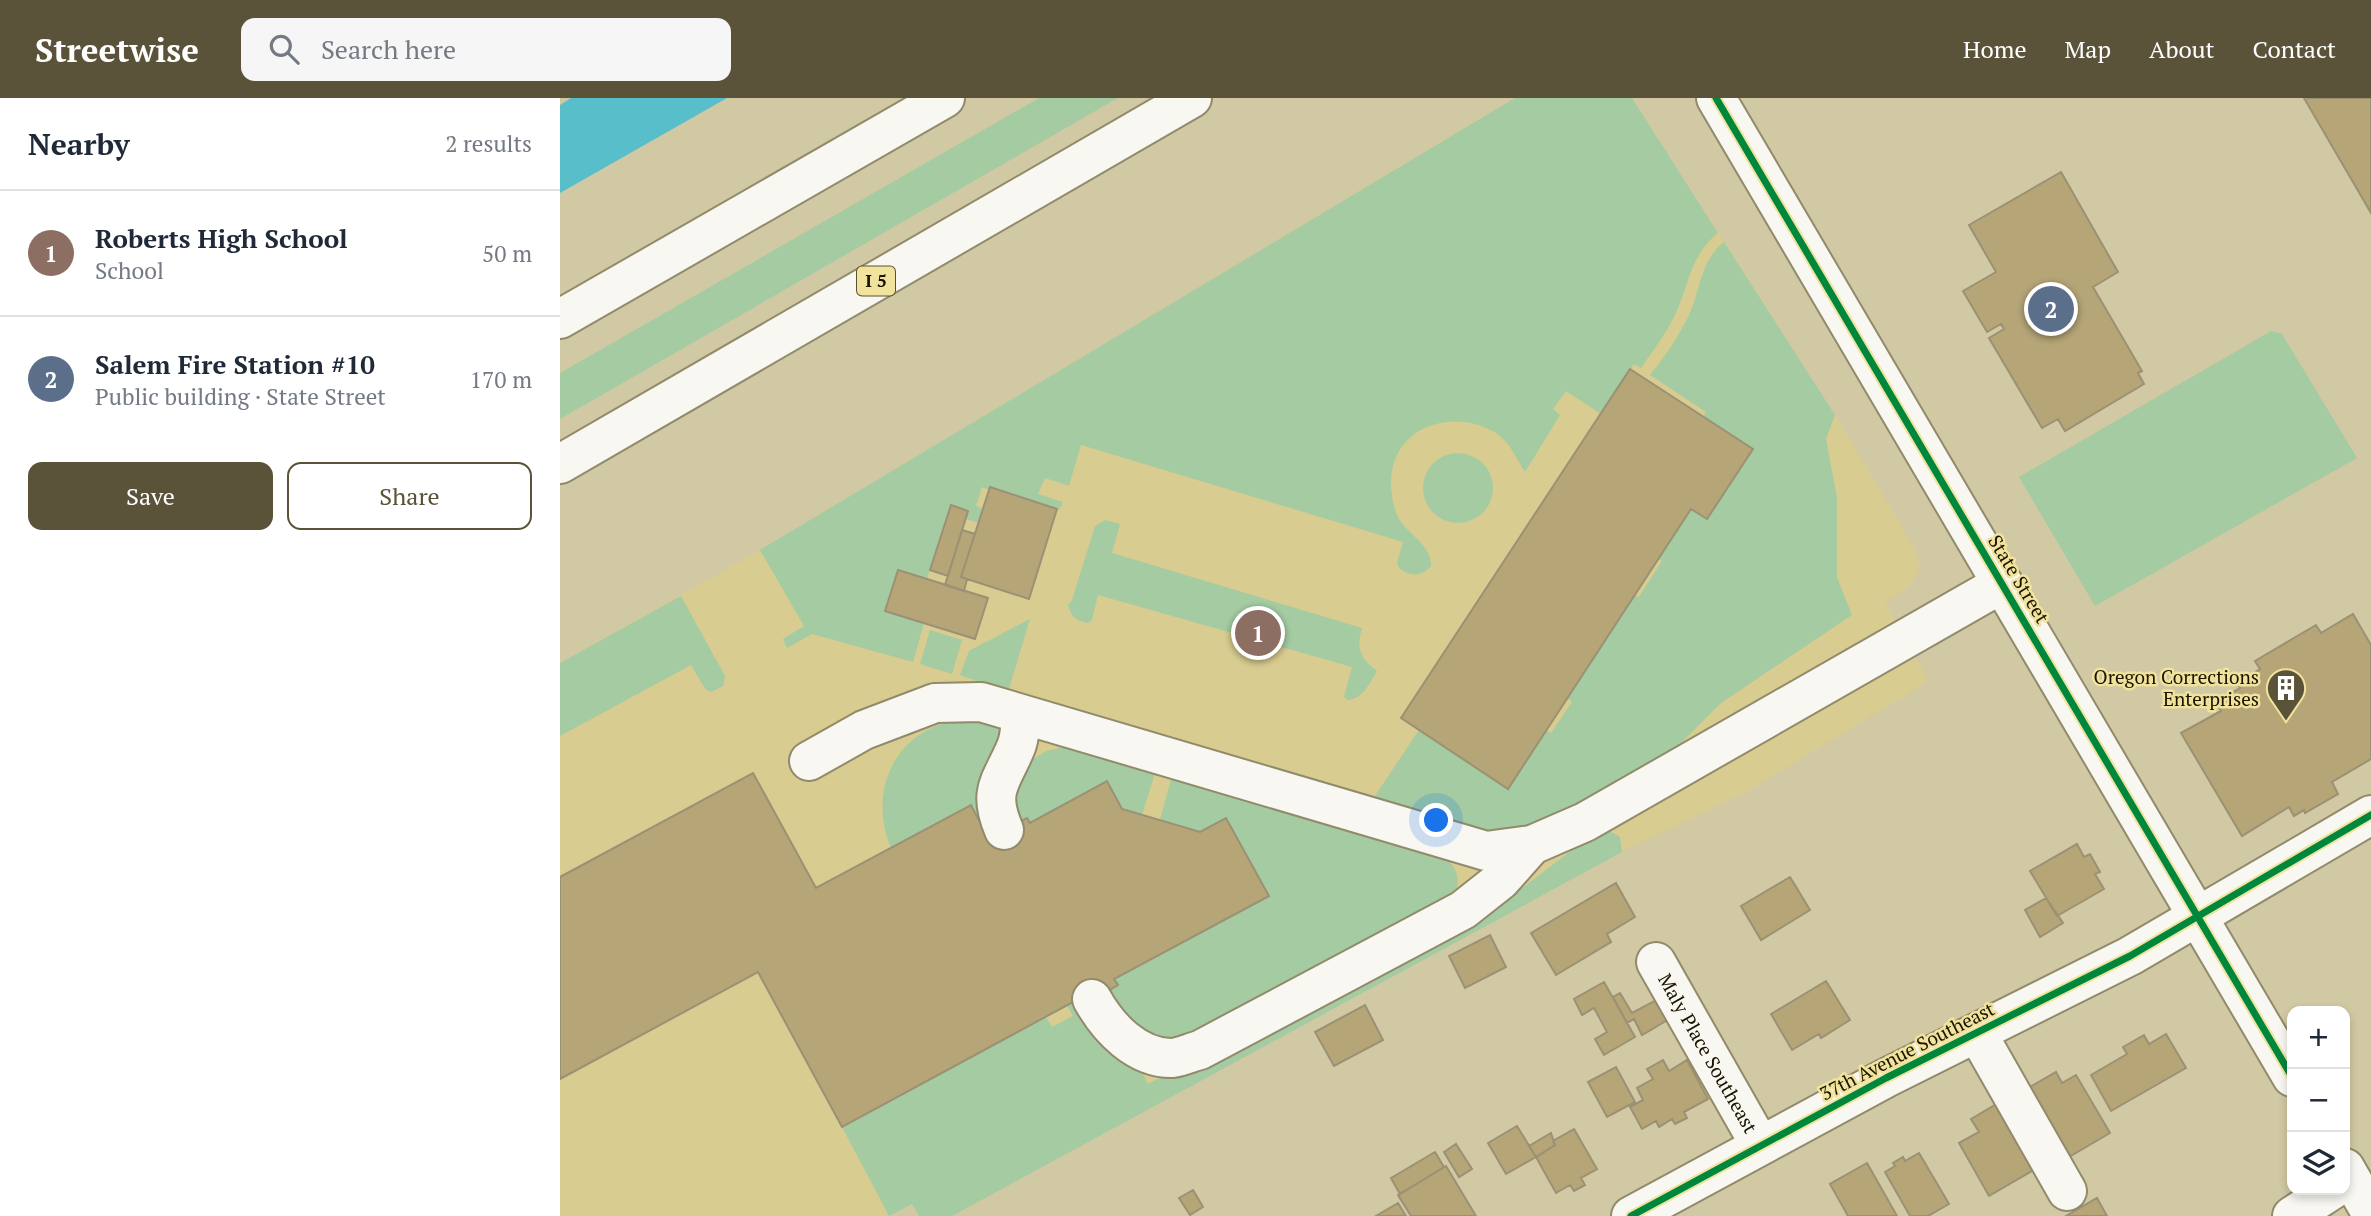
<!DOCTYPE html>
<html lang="en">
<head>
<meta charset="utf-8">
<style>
  :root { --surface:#fff; --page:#f6f6f7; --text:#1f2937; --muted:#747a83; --line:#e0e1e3; --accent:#5a5339 }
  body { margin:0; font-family:"PT Serif",serif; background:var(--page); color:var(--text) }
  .controls { position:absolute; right:21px; bottom:21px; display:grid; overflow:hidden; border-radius:14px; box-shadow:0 4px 10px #0003 }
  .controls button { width:63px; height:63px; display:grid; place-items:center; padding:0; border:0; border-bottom:2px solid var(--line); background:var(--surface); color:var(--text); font:35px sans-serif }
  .you { position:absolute; left:877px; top:723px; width:24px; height:24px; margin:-18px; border:5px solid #fff; border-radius:50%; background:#1a73e8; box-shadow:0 0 0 10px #1a73e833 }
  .badge { display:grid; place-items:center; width:46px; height:46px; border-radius:50%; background:var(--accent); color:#fff; font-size:23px; font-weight:700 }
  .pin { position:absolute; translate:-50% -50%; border:4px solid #fff; box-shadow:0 2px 7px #0006 }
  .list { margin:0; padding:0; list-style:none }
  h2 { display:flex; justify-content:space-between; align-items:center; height:91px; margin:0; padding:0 28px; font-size:30px }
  h2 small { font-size:23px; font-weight:400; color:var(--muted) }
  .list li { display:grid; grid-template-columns:46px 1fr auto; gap:21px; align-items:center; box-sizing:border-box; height:126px; padding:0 28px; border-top:2px solid var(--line) }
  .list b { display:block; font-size:26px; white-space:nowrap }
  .list p { margin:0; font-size:23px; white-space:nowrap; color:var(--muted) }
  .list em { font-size:23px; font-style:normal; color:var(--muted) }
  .actions { display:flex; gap:14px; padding:21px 28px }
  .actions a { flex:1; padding:16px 0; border:2px solid var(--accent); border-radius:14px; text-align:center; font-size:24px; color:var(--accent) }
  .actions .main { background:var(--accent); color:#fff }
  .icon { flex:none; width:38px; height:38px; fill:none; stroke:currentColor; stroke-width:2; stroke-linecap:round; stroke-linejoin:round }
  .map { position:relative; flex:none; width:1811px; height:1118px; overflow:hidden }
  header { display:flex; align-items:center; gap:42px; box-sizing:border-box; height:98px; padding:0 35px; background:var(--accent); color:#fff }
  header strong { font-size:33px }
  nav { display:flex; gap:38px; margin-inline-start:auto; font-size:24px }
  .search { width:490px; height:63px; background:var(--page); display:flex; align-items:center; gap:18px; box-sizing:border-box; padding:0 24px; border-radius:14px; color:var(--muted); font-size:26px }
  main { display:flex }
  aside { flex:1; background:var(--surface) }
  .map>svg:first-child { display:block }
  .built { fill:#d8cc90 }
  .green { fill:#a4cba2 }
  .water { fill:#57beca }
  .building { fill:#b5a577; stroke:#9b9174; stroke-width:2 }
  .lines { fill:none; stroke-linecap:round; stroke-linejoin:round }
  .minor-casing { stroke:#918a6b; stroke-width:42 }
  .major-casing { stroke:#918a6b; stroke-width:42 }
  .highway-casing { stroke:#918a6b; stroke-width:42 }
  .minor { stroke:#f8f7f1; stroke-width:38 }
  .major { stroke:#f8f7f1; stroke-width:38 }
  .highway { stroke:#f8f7f1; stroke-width:38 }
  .cycleway-casing { stroke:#f1e39d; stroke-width:11 }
  .cycleway { stroke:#00873e; stroke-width:7 }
  .labels { text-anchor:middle; stroke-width:5; stroke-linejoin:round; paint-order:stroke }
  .shield { fill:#f1e39d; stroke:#5a522f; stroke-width:2 }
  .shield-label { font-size:18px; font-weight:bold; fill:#1a1400 }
  .street-label { font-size:19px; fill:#1a1400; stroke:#f1e39d }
  .poi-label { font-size:19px; fill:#1a1400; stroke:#f1e39d; text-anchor:end }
</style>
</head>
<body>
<header>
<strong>Streetwise</strong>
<div class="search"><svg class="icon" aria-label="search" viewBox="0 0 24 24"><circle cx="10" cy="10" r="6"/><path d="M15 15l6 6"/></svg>Search here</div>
<nav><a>Home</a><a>Map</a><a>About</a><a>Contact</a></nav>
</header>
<main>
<aside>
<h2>Nearby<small>2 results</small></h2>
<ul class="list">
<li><span class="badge" style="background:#8d6e63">1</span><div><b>Roberts High School</b><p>School</p></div><em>50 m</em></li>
<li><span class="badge" style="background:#5c6f8a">2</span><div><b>Salem Fire Station #10</b><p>Public building · State Street</p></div><em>170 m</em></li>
</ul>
<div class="actions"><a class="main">Save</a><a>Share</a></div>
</aside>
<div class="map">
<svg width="1811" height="1118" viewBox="0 0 1811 1118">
  <rect width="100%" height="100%" fill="#d1c9a3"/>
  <!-- built -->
  <path class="built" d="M955,0H1072L1275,317L1354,449L1360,468L1356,479L1344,493L1325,505L1369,583L1188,693L1062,754L936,822L359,1118L352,1106L328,1118H0V565L200,452Z"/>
  <!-- green -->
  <path class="green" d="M479,0H558L0,321V275Z
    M955,0H1072L1158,135C1132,156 1130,181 1118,210C1109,232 1094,251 1081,270L1074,266L1041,316L1006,293L993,311L1000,317L965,374C956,360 950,344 936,335C893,309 832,328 831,384C831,396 833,410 839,421C849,437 872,448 871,468C862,479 849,479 839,470L837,465L843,444L521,347L509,388L485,380L478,396L503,404L500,411L430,389L429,392L422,389L416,408L423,411L419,425L406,421L408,413L390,407L367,481L338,472L364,525L353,564L252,536L227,550L223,541L244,528L200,452Z
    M1164,144L1275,317L1266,341L1277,400V479L1292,517L1161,605L1110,656L987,723L945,732L922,731L907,729L821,703L815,698L859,632H986L991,635L1012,604L1007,600L1075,497L1079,499L1102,463L1098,461L1131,411L1147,421L1143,319L1146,314L1090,277C1104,260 1119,238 1129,217C1140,193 1141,161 1164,144Z
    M1711,233L1722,236L1797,360L1535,508L1459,379Z
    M863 390a35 35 0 1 1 70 0a35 35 0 1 1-70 0Z
    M545,422L560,426L552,455L802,530C796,551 800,560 817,573C809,586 804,600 788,602L784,599L792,569L538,497L532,522L528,525C517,523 511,519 508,507L512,502L535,428Z
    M121,498L165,578L163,588L151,594L146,592L131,567L0,638V565Z
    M470,521L448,594L400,577L409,553Z
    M370,532L402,542L392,576L360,566Z
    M404,621L436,625L441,631L432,732L331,750C306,690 338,628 404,621Z
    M509,648L596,672L582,717L562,711L547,683L470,725L467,720L455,726L450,701L465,666L486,653Z
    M612,678L887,761C897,771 900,781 896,795L625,945L583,941L543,896L557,888L554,881L709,798L666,720L640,734L600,722Z
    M1045,730L1060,739L1062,754L392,1118H359L352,1106L329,1118L282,1029L486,919L492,929L513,918L507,907L513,904L581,972L588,986L952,798L1012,752Z"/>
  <!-- water -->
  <path class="water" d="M11,0H167L0,95V7Z"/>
  <!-- building -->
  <path class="building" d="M1744,0H1811V115Z
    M1501,74L1558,174L1533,189L1582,273L1578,275L1584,286L1505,333L1498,321L1482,330L1429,240L1444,231L1441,226L1427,234L1403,193L1436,174L1409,127Z
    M1070,271L1193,351L1147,421L1131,411L948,691L841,620Z
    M430,389L497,411L469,501L401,479Z
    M391,407L408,413L388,478L370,472Z
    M402,432L415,436L401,479L407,481L404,493L385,487Z
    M338,472L428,500L415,541L325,513Z
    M1793,516L1811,547V661L1772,684L1778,696L1745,715L1744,712L1734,718L1729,709L1682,738L1621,635L1661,613L1656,604L1680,590L1677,585L1700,571L1695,563L1756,527L1761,535Z
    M193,675L256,790L411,707L428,740L467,720L470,725L547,683L562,711L640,734L666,720L709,798L554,881L558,887L543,896L513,904L282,1029L198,874L0,981V779Z
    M1517,746L1524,759L1530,756L1540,774L1535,776L1544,791L1497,818L1470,773Z
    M1230,779L1250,812L1201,842L1181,808Z
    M1056,785L1075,819L1047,836L1051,844L996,877L971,835Z
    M1486,800L1503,825L1480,839L1465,812Z
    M930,837L946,869L905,890L889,858Z
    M1266,883L1290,922L1261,940L1259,936L1232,952L1211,916Z
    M1044,884L1075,939L1044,957L1035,941L1047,934L1034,910L1022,917L1014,901Z
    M1060,895L1072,915L1100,900L1111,920L1082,937L1074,921L1067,925L1053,899Z
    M805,907L823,942L774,968L755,934Z
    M1606,936L1626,970L1551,1013L1531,977L1567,956L1563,949L1584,937L1589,946Z
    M1103,962L1109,973L1127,962L1148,1001L1124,1014L1127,1020L1115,1026L1112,1021L1099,1029L1096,1023L1082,1031L1070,1009L1083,1002L1077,990L1093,981L1087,971Z
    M1056,969L1075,1004L1047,1019L1028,984Z
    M1496,974L1502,985L1516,977L1550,1035L1504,1062L1463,993Z
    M1440,1004L1477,1070L1429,1098L1399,1045L1419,1034L1411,1021Z
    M957,1028L976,1059L946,1076L928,1045Z
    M1014,1031L1037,1071L1021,1080L1025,1087L1014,1093L1010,1087L996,1095L976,1059L995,1047L993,1043Z
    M991,1035L995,1047L976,1059L969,1048Z
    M896,1046L912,1071L899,1079L884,1054Z
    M875,1054L884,1069L840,1096L831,1080Z
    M1359,1055L1389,1106L1368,1118H1350L1325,1074L1335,1068L1333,1065L1343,1059L1345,1063Z
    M1307,1065L1337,1118H1288L1270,1086Z
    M886,1068L916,1118H851L838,1097Z
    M633,1092L643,1109L630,1117L619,1100Z
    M1537,1100L1547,1118H1506Z
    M838,1105L846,1118H816Z"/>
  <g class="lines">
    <!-- minor casing -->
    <g class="minor-casing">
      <g id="minor">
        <path d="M249,663L304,632L375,605L421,604L926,753L972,747L1025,724L1443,485"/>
        <path d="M444,732C427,692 441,685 456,649C460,640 460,627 462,617"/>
        <path id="s1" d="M1096,864L1200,1047"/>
        <path d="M532,901C548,930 577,961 613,960C621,959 632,954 640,952L903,812L941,782L972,747"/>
        <path d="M1417,935L1507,1093"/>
        <path d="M1071,1118L1326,980L1570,858L1811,717"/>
        <path d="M1732,1118L1772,1092"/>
      </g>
    </g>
    <!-- major casing -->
    <g class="major-casing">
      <path id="major" d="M1156,0L1732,979
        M1785,1070L1811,1115"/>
    </g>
    <!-- highway casing -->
    <g class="highway-casing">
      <path id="highway" d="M0,221L385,0
        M0,366L632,0"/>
    </g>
    <!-- minor -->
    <use href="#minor" class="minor"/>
    <!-- major -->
    <use href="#major" class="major"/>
    <!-- highway -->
    <use href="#highway" class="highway"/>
    <!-- cycleway casing -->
    <g class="cycleway-casing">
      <path id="cycleway" d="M1156,0L1732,979
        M1071,1118L1326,980L1570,858L1811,717"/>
    </g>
    <!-- cycleway -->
    <use href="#cycleway" class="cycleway"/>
  </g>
  <!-- icons -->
  <defs>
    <g id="building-pin" transform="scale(2.0125)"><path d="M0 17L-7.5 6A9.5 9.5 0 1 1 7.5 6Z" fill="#5a5339" stroke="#f1e39d"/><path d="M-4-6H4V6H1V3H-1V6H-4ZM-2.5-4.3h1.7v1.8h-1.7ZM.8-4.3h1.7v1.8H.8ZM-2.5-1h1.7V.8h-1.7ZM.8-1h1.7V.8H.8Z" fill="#fff"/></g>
  </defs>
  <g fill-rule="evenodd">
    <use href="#building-pin" x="1726" y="590"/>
  </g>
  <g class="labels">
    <!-- shield labels -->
    <rect class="shield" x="297" y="168.5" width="38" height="29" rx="5"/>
    <g class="shield-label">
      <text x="316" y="189">I 5</text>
    </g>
    <!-- street labels -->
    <g class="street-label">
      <text transform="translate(1459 481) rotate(59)" y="7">State Street</text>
      <text transform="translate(1347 953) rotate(-27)" y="7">37th Avenue Southeast</text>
      <text dy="7" stroke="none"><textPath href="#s1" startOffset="105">Maly Place Southeast</textPath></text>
    </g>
    <!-- poi labels -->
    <g class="poi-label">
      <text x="1699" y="586">Oregon Corrections<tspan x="1699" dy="22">Enterprises</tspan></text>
    </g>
  </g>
</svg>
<div class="controls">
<button>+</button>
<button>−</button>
<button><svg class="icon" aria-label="layers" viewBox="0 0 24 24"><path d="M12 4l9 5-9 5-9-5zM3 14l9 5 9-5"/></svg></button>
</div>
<div class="you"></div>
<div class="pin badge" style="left:698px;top:535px;background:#8d6e63">1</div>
<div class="pin badge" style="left:1491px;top:211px;background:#5c6f8a">2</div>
</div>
</main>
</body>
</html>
